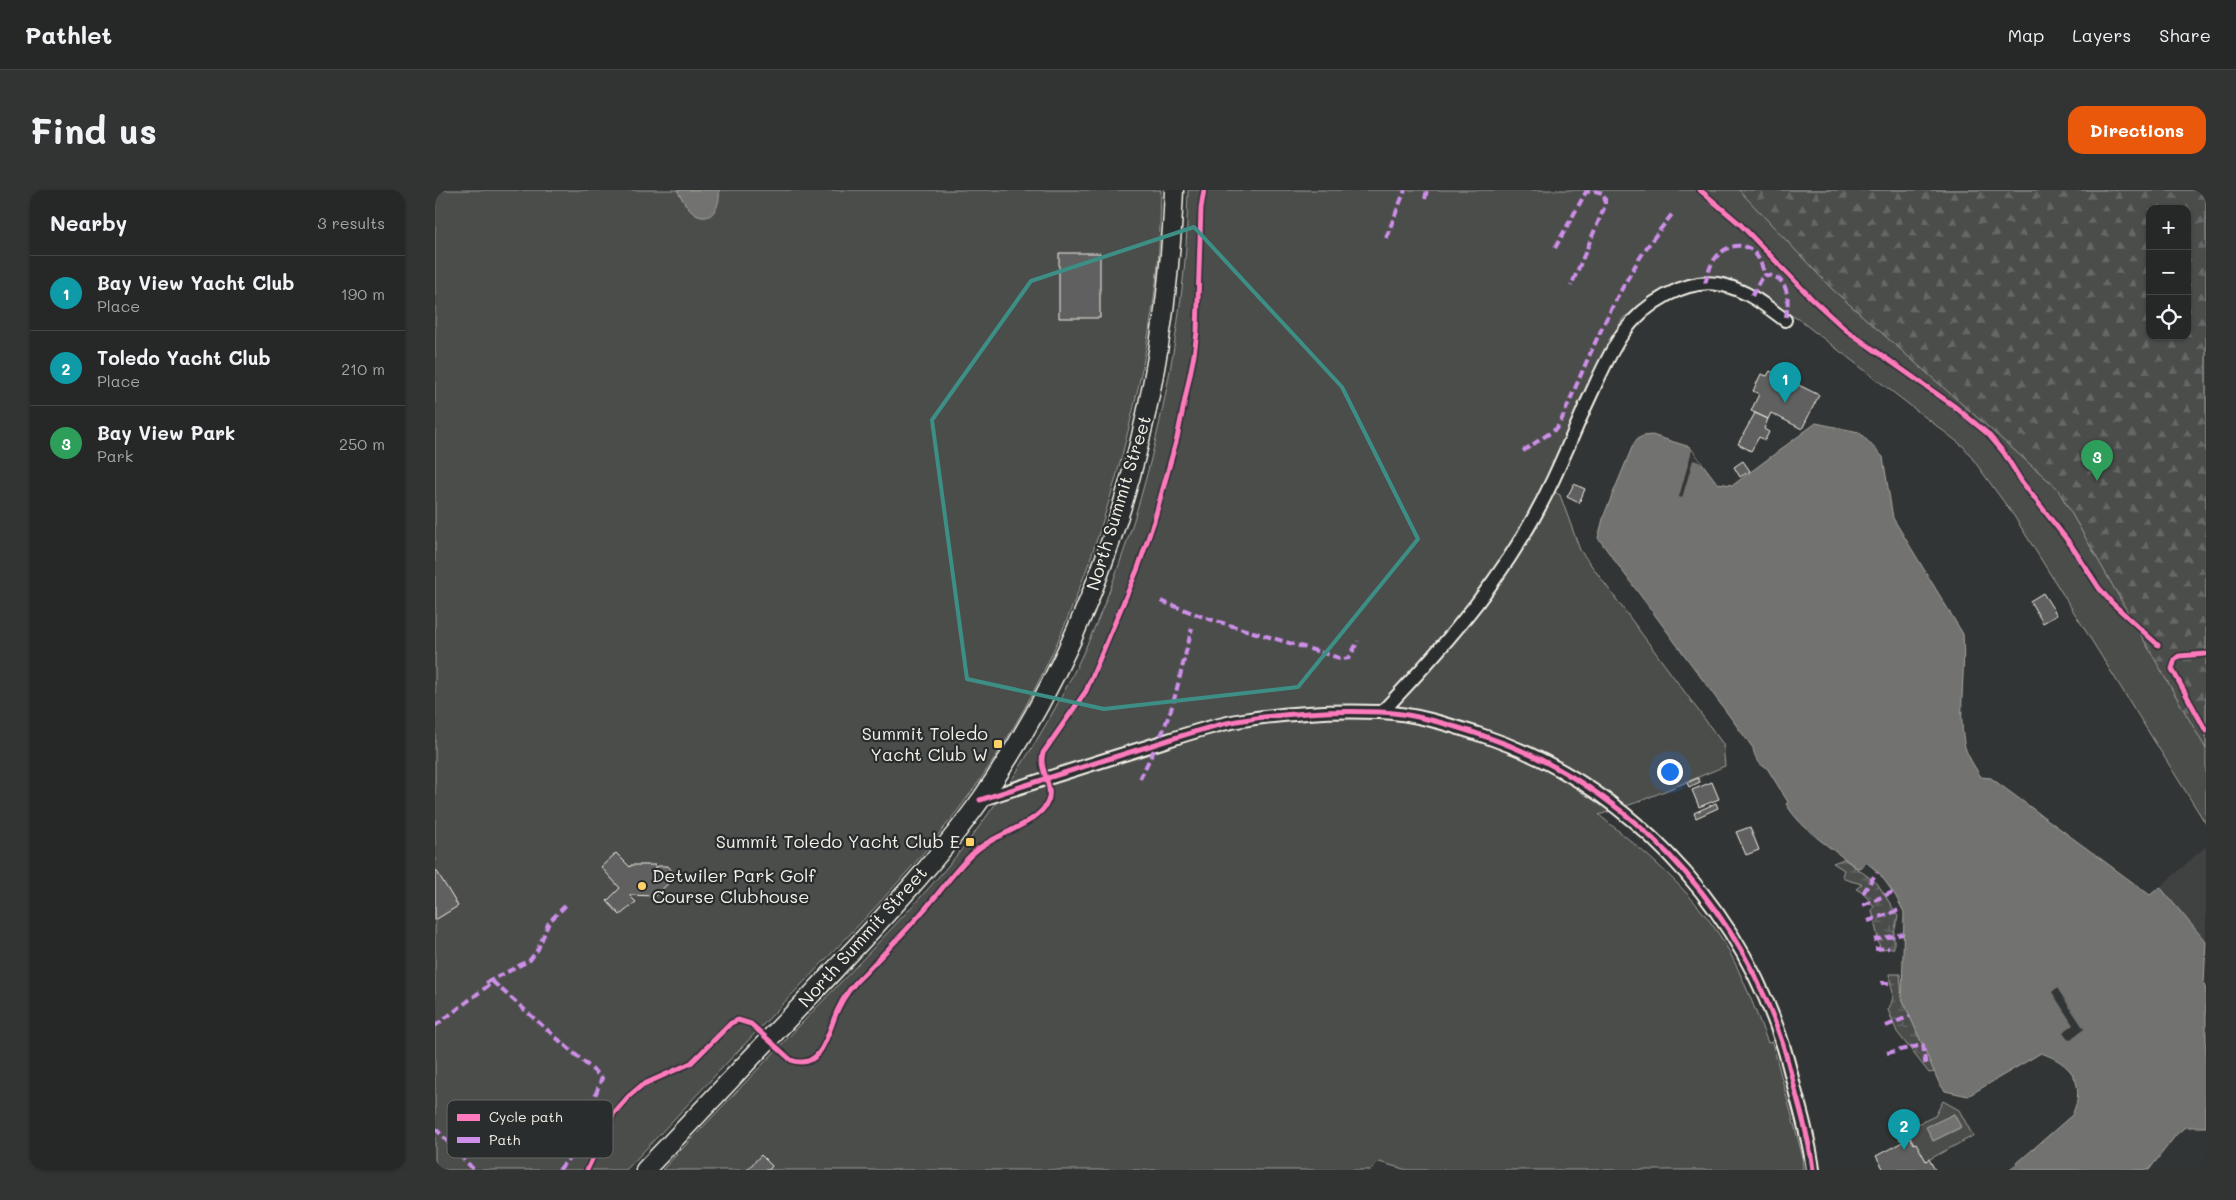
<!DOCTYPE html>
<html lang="en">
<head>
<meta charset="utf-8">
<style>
  :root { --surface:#262828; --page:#323434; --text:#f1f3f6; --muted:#a4a6a8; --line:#424445; --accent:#ea580c }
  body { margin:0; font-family:Mali,sans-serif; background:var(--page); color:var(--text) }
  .controls { position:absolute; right:15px; top:15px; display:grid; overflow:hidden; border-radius:10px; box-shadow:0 1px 4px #0004 }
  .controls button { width:45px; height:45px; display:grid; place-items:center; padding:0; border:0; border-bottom:1px solid var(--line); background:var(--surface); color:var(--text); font:25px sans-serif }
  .you { position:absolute; left:1234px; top:581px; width:18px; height:18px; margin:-12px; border:4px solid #fff; border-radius:50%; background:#1a73e8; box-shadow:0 0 0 8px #1a73e833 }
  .badge { display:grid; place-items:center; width:32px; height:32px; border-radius:50%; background:var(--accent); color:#fff; font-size:16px; font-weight:700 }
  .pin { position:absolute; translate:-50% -41px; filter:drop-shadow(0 1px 2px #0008) }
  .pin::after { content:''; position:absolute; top:26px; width:18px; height:15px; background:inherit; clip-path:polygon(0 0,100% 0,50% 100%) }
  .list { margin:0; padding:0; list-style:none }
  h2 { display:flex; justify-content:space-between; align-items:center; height:65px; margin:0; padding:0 20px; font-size:21px }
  h2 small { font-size:16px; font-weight:400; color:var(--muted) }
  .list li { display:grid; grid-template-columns:32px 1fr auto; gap:15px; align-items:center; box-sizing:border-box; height:75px; padding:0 20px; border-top:1px solid var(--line) }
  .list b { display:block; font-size:19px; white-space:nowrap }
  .list p { margin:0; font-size:16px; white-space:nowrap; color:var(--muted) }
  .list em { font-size:16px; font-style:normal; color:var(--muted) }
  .icon { flex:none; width:28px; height:28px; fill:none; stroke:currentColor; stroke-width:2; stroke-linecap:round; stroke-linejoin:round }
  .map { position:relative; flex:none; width:1771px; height:980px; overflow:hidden; border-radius:15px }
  header { display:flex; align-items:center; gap:30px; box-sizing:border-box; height:70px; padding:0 25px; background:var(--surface); border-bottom:1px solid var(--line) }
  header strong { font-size:24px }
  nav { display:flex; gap:28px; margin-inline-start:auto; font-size:18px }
  .intro { display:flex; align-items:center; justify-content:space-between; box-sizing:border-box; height:120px; padding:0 30px }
  h1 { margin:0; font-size:35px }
  .button { padding:12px 22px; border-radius:15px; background:var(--accent); color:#fff; font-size:18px; font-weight:700 }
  main { display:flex; gap:30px; padding:0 30px }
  aside { flex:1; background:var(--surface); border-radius:15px; box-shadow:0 1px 4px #0004 }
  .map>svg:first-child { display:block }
  .built { fill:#404242 }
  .green { fill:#4b4d4c; stroke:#a09f9a; fill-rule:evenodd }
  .forest { fill:url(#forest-firs); stroke:#a09f9a; fill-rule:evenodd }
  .wetland { fill:url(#wetland-marsh); stroke:#a09f9a }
  .water { fill:#727370; stroke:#a6a5a0 }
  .pier { fill:#323535 }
  .building { fill:#5f605f; stroke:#f4f1e8 }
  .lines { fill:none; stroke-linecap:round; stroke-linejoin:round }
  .minor-casing { stroke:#f4f1e8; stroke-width:16 }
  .secondary-casing { stroke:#f4f1e8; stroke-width:21 }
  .minor { stroke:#2a2d2e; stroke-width:12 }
  .secondary { stroke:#2a2d2e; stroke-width:18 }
  .quiet { stroke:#ce8fe9; stroke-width:4; stroke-dasharray:8 4; stroke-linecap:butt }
  .cycleway-casing { stroke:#2a2d2e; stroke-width:8 }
  .cycleway { stroke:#fd7abc; stroke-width:5 }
  .marked { fill:none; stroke:#3d8f86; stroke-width:4; stroke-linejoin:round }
  .poi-dot { fill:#ffd166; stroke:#2a2d2e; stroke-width:2 }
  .labels { text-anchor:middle; stroke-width:4.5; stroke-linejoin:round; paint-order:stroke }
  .street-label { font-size:18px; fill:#f4f1e8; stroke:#2a2d2e }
  .poi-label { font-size:18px; fill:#f4f1e8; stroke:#2a2d2e; text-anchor:end }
  .key { fill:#2a2d2e; stroke:#676866; stroke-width:1 }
  .key-label { font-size:14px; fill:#f4f1e8 }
</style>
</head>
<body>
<header>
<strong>Pathlet</strong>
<nav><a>Map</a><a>Layers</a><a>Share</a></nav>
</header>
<div class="intro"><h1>Find us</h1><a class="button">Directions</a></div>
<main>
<aside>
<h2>Nearby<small>3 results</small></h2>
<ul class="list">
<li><span class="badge" style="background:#0f9aa8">1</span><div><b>Bay View Yacht Club</b><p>Place</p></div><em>190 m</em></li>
<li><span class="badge" style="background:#0f9aa8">2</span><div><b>Toledo Yacht Club</b><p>Place</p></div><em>210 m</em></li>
<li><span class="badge" style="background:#2e9e5b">3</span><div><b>Bay View Park</b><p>Park</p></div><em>250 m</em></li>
</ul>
</aside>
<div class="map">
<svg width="1771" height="980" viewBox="0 0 1771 980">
  <defs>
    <pattern id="forest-firs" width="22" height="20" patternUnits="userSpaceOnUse" patternTransform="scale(1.25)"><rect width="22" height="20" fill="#4b4d4c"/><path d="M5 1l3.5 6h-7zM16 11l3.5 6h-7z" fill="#666766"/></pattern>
    <pattern id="wetland-marsh" width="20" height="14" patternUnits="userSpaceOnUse" patternTransform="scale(1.25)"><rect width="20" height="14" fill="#4b4d4c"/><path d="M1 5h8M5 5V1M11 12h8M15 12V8" fill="none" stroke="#666766"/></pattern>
  </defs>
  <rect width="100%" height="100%" fill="#323535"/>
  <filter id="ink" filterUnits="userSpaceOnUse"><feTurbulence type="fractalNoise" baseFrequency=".02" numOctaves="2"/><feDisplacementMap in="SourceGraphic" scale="10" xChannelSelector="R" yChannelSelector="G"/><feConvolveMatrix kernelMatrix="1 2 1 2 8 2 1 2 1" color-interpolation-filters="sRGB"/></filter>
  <g filter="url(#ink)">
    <!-- built -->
    <path class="built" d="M1770,657L1771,658V752L1725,697Z"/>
    <!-- green -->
    <path class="green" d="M0,0H726C725,31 725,62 721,93C713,159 698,226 680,291C651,391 615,483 558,571C511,642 453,705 394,766C326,836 259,908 191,980H0Z
      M753,0H1771V634L1579,326L1529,257L1363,129L1292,91L1263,86L1231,99L1188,128L1168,166L1109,296L1125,305L1145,360L1288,554L1290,576L1203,612L1164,625C1210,662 1259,702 1290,754C1308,786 1320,819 1333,853L1337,852L1367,964L1368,980H972L944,972L936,980H227C293,910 360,841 426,771C471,723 517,676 554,623C587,576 618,526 643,474C701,353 735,215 749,81C752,54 752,27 753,0ZM1715,19H1752V146H1715Z
      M1508,911L1524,920L1538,946L1491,971L1478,952L1472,939L1500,926ZM1519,924L1525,938L1498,951L1492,937Z"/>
    <!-- forest -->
    <path class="forest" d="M1304,0H1771V559L1622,298L1397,99ZM1715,19H1752V146H1715Z"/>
    <!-- wetland -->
    <path class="wetland" d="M1409,669L1442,693L1463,726L1459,743V758L1445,759L1437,720L1439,716L1428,703L1421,699L1427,694L1412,690L1407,686L1409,680L1398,673Z
      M1454,784H1465L1467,808L1500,882L1494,883L1462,842L1453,820C1462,804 1456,800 1454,784Z"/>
    <!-- water -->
    <path class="water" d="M242,0H284C286,13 278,34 261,25C252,20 247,8 242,0Z
      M1381,233L1424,242L1448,267L1458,328L1528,444C1531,480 1523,517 1529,553C1531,564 1540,577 1546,587L1556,588L1715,705L1725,697L1771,752L1769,794L1771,800V937H1750L1741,945L1714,980H1574L1637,925C1652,893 1636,873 1606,863L1533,906L1510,901L1504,893L1467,808L1469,722L1460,705L1444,683L1431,672L1427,677L1422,678C1397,658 1367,641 1351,614L1353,612L1332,578C1324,576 1319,566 1318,558L1163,348L1169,325L1198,255L1202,249L1208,246L1217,245L1255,257L1282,293L1298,295Z
      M1519,924L1526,937L1498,951L1491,937Z"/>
    <!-- pier -->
    <path class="pier" d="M1257,260L1267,273L1258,270L1247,308L1244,307Z
      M1622,798L1649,839L1634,850L1628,842L1638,835L1617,802Z"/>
    <!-- building -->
    <path class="building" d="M624,63H665V128H624Z
      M1335,181L1384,205L1367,239L1336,223L1333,229L1316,221L1324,204L1318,201L1326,184L1332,186Z
      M1320,223L1333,229L1329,239L1334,242L1330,250L1324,247L1316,261L1303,254Z
      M1308,271L1315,281L1305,287L1299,277Z
      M1139,294L1150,299L1144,313L1132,307Z
      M1608,403L1622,425L1608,433L1595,411Z
      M1263,588L1265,592L1254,597L1252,593Z
      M1277,592L1284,609L1264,617L1257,600Z
      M1281,613L1283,618L1261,628L1259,623Z
      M1315,637L1324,660L1311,665L1301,642Z
      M181,663L195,677L196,675H220V679L223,676H233L241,686L220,706L194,705L201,712L185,725L172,711L185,698L166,677Z
      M1,680L23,716L0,730V681Z
      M1471,937L1475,945L1465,950L1461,942Z
      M1475,948L1479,954L1481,953L1491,971L1494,969L1500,980H1449L1441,966Z
      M326,965L337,976L334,980H312Z"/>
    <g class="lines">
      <!-- minor casing -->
      <g class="minor-casing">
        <path id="minor" d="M947,522C999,467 1049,411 1088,346C1113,305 1131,261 1150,217C1162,192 1172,166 1188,143C1209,114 1252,86 1288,95C1313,101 1331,116 1350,130
          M545,610C597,593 650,576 702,560C735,550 769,537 802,531C849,523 898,520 945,522C978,523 1015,535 1046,545C1188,592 1301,711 1347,852C1352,867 1356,884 1360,900C1367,926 1375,953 1378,980"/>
      </g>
      <!-- secondary casing -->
      <g class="secondary-casing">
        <path id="secondary" d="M210,980C266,922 321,862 377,804C436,741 497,678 547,608C671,430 731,215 739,0"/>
      </g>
      <!-- minor -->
      <use href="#minor" class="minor"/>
      <!-- secondary -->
      <use href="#secondary" class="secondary"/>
      <!-- quiet -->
      <path class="quiet" d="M990,9L992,0
        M951,48L970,0
        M1120,58L1151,2L1160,1L1167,3L1170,9V16L1136,96
        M1270,93C1273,86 1274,77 1279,70C1289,55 1311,49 1322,66C1326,72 1328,79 1330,85
        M1317,106L1325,90L1330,85C1355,85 1355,112 1350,130
        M1088,261L1121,239L1126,231C1151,173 1174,116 1208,63C1217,49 1228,36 1238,23
        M726,411L771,428L908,469L914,468L923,451
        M705,589L728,541L738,514L757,438
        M1428,703L1442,682
        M1428,715L1458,702
        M1433,731L1467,719
        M1439,750L1468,744
        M1440,759L1454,758
        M51,793L95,770L103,759L114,732L131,715
        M1446,793H1456
        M0,836L58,792L167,888L137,964L124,980
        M1451,836L1475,826
        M1452,863L1488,855L1491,878
        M0,938L39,980"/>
      <!-- cycleway casing -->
      <g class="cycleway-casing">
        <path id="cycleway" d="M1265,0L1305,34L1378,110L1411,140L1519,216L1553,244L1569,263L1587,292L1636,355L1664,398L1676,412L1723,455
          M1771,464L1744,466L1740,469L1737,479L1771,541
          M545,610C597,593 650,576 702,560C735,550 769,537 802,531C849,523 898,520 945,522C978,523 1015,535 1046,545C1188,592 1301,711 1347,852C1352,867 1356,884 1360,900C1367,926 1375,953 1378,980
          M152,980L179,923L193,907L207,895L256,873L296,833L303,830L316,834L356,870C388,882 393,840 403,819C409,806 419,793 430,783C452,760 474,738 495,713C510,696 524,674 543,659C561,644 605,633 613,611C619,595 603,580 608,563L651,501L703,378L719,331L742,248L759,165L762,142L766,18L769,0"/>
      </g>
      <!-- cycleway -->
      <use href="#cycleway" class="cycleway"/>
    </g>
  </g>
  <!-- marked area -->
  <path class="marked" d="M759,37L907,197L983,349L863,497L669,519L532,489L497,230L596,91Z"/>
  <!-- markers -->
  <g class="poi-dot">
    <rect x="558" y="549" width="10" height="10" rx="2.5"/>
    <rect x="530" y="647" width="10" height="10" rx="2.5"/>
    <circle cx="207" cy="696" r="5"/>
  </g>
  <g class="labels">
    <!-- street labels -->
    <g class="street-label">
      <text transform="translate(684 313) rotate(-73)" y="6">North Summit Street</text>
      <text transform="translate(428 747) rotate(-48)" y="6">North Summit Street</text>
    </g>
    <!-- poi labels -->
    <g class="poi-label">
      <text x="553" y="550">Summit Toledo<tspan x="553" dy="21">Yacht Club W</tspan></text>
      <text x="525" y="658">Summit Toledo Yacht Club E</text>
      <text x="217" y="692" text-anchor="start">Detwiler Park Golf<tspan x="217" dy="21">Course Clubhouse</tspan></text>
    </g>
  </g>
  <!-- legend -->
  <rect x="12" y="910" width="166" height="58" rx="8" class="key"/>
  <rect x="22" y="924" width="23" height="7" fill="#fd7abc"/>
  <rect x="22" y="947" width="23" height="6" fill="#ce8fe9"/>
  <g class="key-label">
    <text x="54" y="932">Cycle path</text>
    <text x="54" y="955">Path</text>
  </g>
</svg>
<div class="controls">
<button>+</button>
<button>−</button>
<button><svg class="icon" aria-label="locate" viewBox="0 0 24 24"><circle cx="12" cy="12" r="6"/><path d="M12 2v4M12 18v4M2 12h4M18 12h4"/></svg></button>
</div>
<div class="you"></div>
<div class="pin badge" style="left:1350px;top:213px;background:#0f9aa8">1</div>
<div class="pin badge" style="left:1469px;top:960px;background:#0f9aa8">2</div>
<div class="pin badge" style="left:1662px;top:291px;background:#2e9e5b">3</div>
</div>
</main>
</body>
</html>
